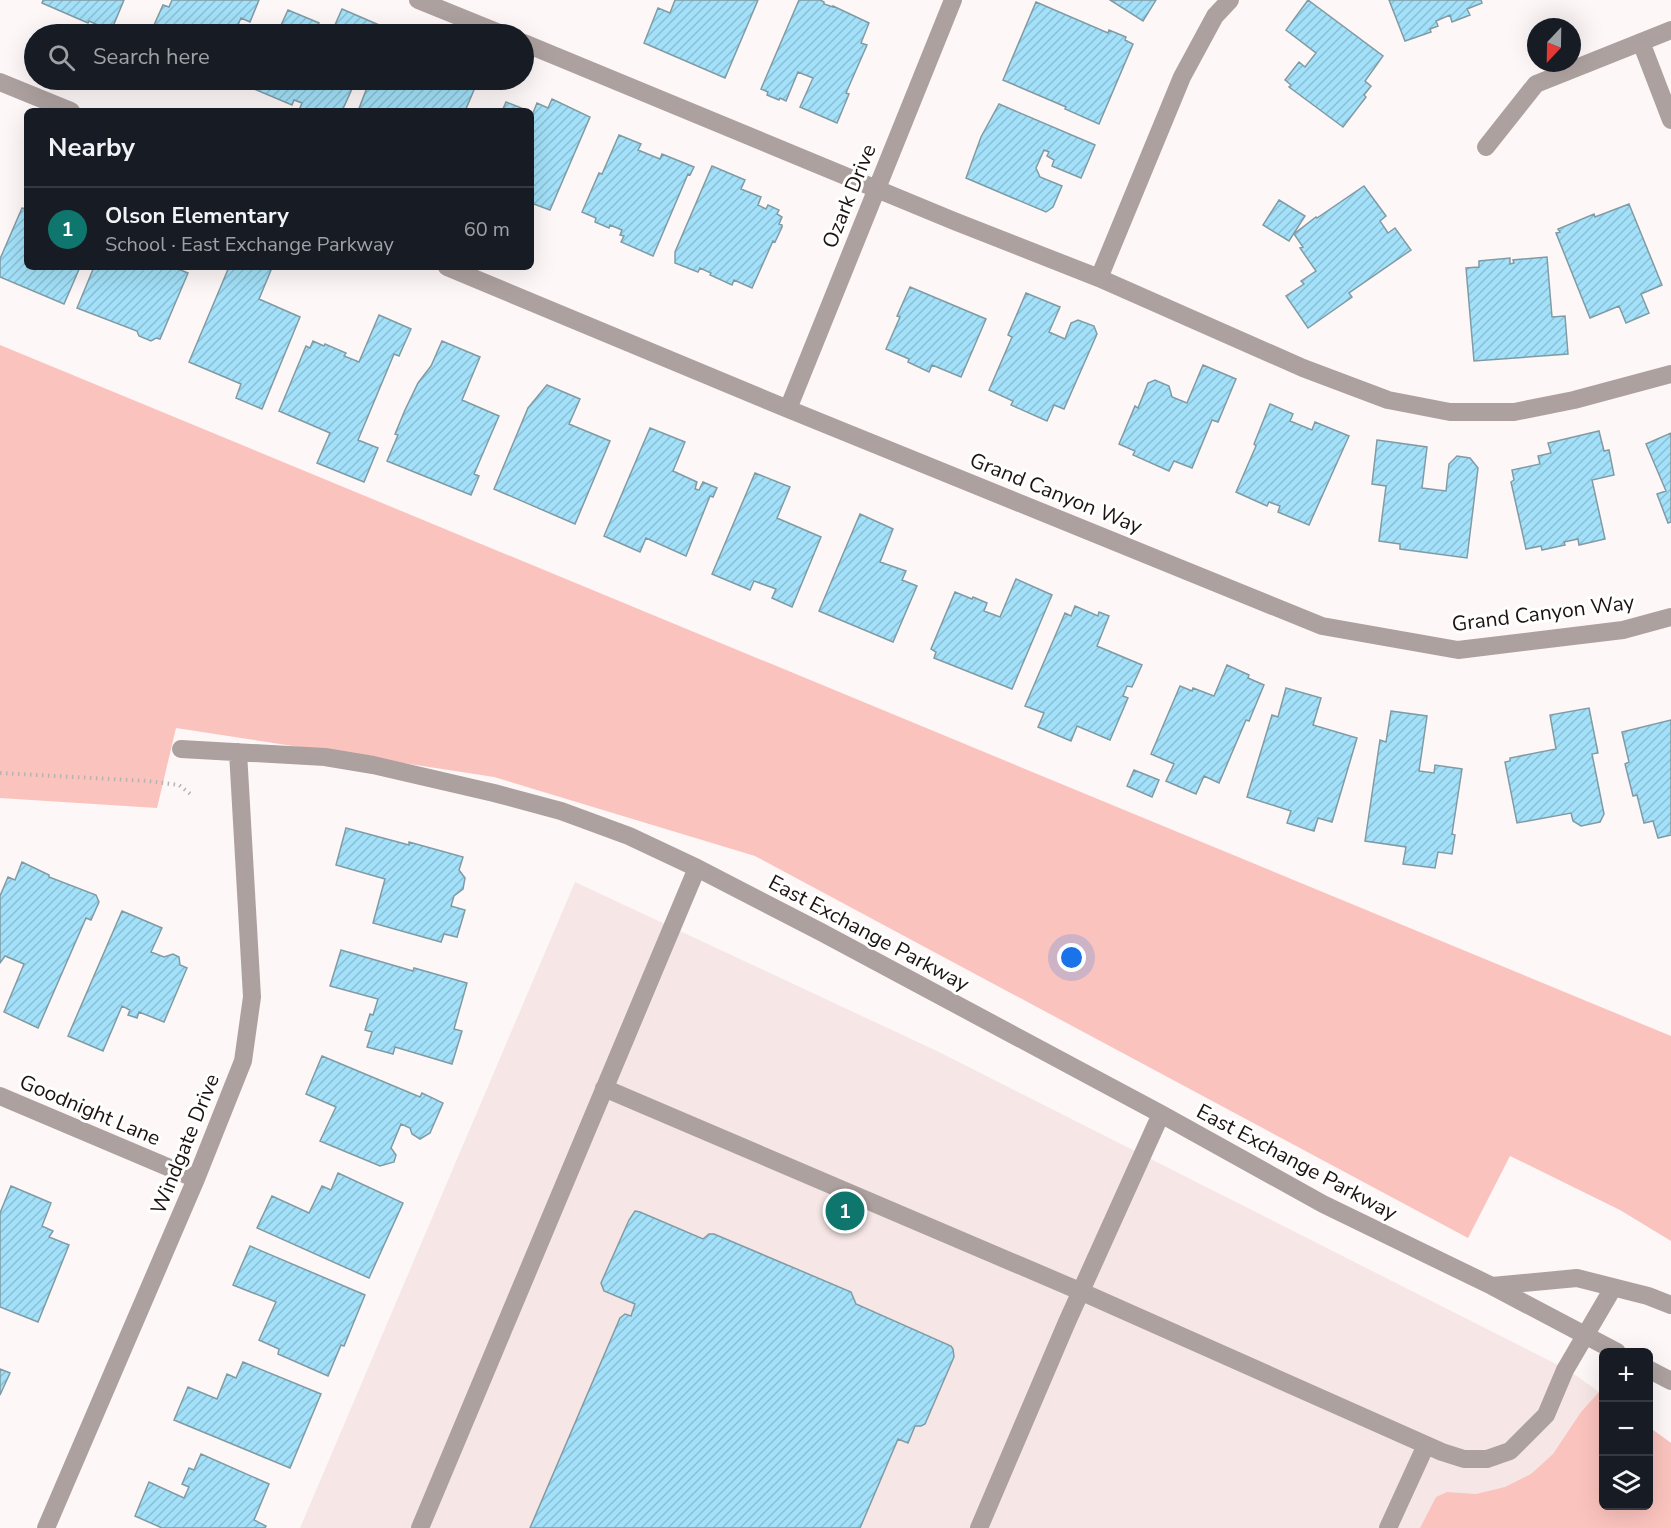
<!DOCTYPE html>
<html lang="en">
<head>
<meta charset="utf-8">
<style>
  :root { --surface:#171b24; --page:#242831; --text:#f1f3f6; --muted:#9ea1a6; --line:#363941; --accent:#0f766e }
  body { margin:0; font-family:"Nunito Sans",sans-serif; background:var(--page); color:var(--text) }
  .controls { position:absolute; right:18px; bottom:18px; display:grid; overflow:hidden; border-radius:9px; box-shadow:0 6px 24px #0002 }
  .controls button { width:54px; height:54px; display:grid; place-items:center; padding:0; border:0; border-bottom:2px solid var(--line); background:var(--surface); color:var(--text); font:30px sans-serif }
  .compass { position:absolute; left:1527px; top:18px; width:54px; height:54px; border-radius:50%; background:var(--surface); box-shadow:0 6px 24px #0002; rotate:202deg }
  .you { position:absolute; left:1072px; top:958px; width:21px; height:21px; margin:-15px; border:4px solid #fff; border-radius:50%; background:#1a73e8; box-shadow:0 0 0 9px #1a73e833 }
  .badge { display:grid; place-items:center; width:39px; height:39px; border-radius:50%; background:var(--accent); color:#fff; font-size:20px; font-weight:700 }
  .pin { position:absolute; translate:-50% -50%; border:3px solid #fff; box-shadow:0 2px 6px #0006 }
  .list { margin:0; padding:0; list-style:none }
  h2 { display:flex; justify-content:space-between; align-items:center; height:78px; margin:0; padding:0 24px; font-size:26px }
  h2 small { font-size:20px; font-weight:400; color:var(--muted) }
  .list li { display:grid; grid-template-columns:39px 1fr auto; gap:18px; align-items:center; box-sizing:border-box; height:84px; padding:0 24px; border-top:2px solid var(--line) }
  .list b { display:block; font-size:22px; white-space:nowrap }
  .list p { margin:0; font-size:20px; white-space:nowrap; color:var(--muted) }
  .list em { font-size:20px; font-style:normal; color:var(--muted) }
  .icon { flex:none; width:33px; height:33px; fill:none; stroke:currentColor; stroke-width:2; stroke-linecap:round; stroke-linejoin:round }
  .map { position:relative; flex:none; width:1671px; height:1528px; overflow:hidden }
  .search { position:absolute; background:var(--surface); box-shadow:0 6px 24px #0002; left:24px; top:24px; width:510px; height:66px; display:flex; align-items:center; gap:15px; box-sizing:border-box; padding:0 21px; border-radius:33px; color:var(--muted); font-size:22px }
  .panel { position:absolute; background:var(--surface); box-shadow:0 6px 24px #0002; left:24px; top:108px; width:510px; height:162px; border-radius:9px }
  .map>svg:first-child { display:block }
  .built { fill:#f6e7e6 }
  .grass { fill:#fbc3be }
  .building { fill:url(#building-hatch); stroke:#819ba4; stroke-width:1.5 }
  .lines { fill:none; stroke-linecap:round; stroke-linejoin:round }
  .path { stroke:#b9b2b1; stroke-width:4; stroke-dasharray:1.5 4.5; stroke-linecap:butt }
  .minor { stroke:#ada19f; stroke-width:18 }
  .labels { text-anchor:middle; stroke-width:6; stroke-linejoin:round; paint-order:stroke }
  .street-label { font-size:21px; fill:#1d1312; stroke:#fff }
</style>
</head>
<body>
<div class="map">
<svg width="1671" height="1528" viewBox="0 0 1671 1528">
  <defs>
    <pattern id="building-hatch" width="6" height="6" patternUnits="userSpaceOnUse" patternTransform="scale(1.5)"><rect width="6" height="6" fill="#a2e1f9"/><path d="M-1 1l2-2M0 6l6-6M5 7l2-2" fill="none" stroke="#8bc0d4"/></pattern>
  </defs>
  <rect width="100%" height="100%" fill="#fdf7f7"/>
  <!-- built -->
  <path class="built" d="M575,882L939,1052L1570,1371L1603,1395L1604,1506H1648L1649,1427L1671,1443V1528H300Z"/>
  <!-- grass -->
  <path class="grass" d="M0,345L1671,1036V1241L1620,1210L1510,1156L1468,1238L755,856L494,777L176,728L157,808L0,798Z
    M1599,1392L1604,1395V1506H1648L1649,1427L1671,1443V1528H1420L1436,1497L1447,1492L1476,1494L1505,1487L1531,1474L1553,1454L1581,1412Z"/>
  <!-- building -->
  <path class="building" d="M43,0H124L111,31L89,21L88,23L42,3Z
    M172,0H259L250,22L241,18L234,34H150L163,5L169,7Z
    M675,0H758L725,78L644,43L658,8L670,13Z
    M799,0H820L824,2V4L833,7V6L869,23L861,43L867,45L846,93L849,94L837,123L800,107L813,78L798,72L786,101L780,98L779,100L767,95L768,92L761,89Z
    M1110,0H1156L1143,21Z
    M1308,0L1383,56L1365,81L1371,86L1364,95L1366,97L1343,127L1289,87L1291,85L1285,80L1299,62L1305,67L1316,53L1286,30Z
    M1389,0H1481L1482,3L1467,9L1470,15L1452,22L1450,15L1436,21L1438,26L1430,29L1431,32L1405,41Z
    M1036,2L1108,33L1109,30L1126,37L1125,40L1133,44L1099,124L1065,109L1066,107L1003,80Z
    M342,9L379,25L375,34H277L288,10L319,23L317,27L331,34Z
    M258,80H356L342,111H306L300,108L302,103L294,100L292,105L254,89Z
    M370,80H469L477,83L465,111H358Z
    M552,99L590,117L550,210L531,203V112L533,113L537,103L548,108Z
    M506,102L529,111H502Z
    M999,104L1095,145L1081,178L1052,166L1054,160L1047,156L1049,152L1044,150L1036,168L1040,177L1062,186L1053,207L1046,212L966,178L981,137Z
    M619,135L641,144L638,150L660,159L662,154L694,167L690,175L688,174L653,256L621,242L624,236L620,235L622,230L610,225L609,228L595,222L596,218L582,212L599,173L602,174Z
    M712,166L745,180L741,189L761,197L758,205L766,209L768,205L779,210L777,214L782,217L779,224L782,225V227L775,242L773,241L752,288L734,280L732,285L710,275L711,273L700,268L698,272L675,263V252Z
    M1364,186L1386,216L1380,221L1388,233L1395,228L1411,250L1349,293L1352,297L1308,328L1286,296L1304,284L1301,281L1316,271L1300,248L1303,247L1294,234L1316,217L1317,218Z
    M1279,200L1305,216L1289,241L1263,225Z
    M1629,204L1662,285L1641,294L1649,313L1626,323L1619,306L1590,318L1556,233L1560,232L1558,229L1594,214L1595,217Z
    M22,208L27,209V267H80L64,304L0,277V259Z
    M1547,257L1552,317L1565,316L1568,354L1474,361L1466,268L1479,267V261L1510,258V264L1514,263L1513,260Z
    M94,267H173L188,273L160,339L156,338L151,341L139,336L137,331L77,308Z
    M229,267H265L271,270L259,299L300,317L262,409L236,398L241,384L189,362Z
    M910,287L986,319L961,377L932,365L929,372L908,362L909,359L886,349L900,317L897,316Z
    M1026,293L1060,307L1049,332L1065,339L1071,323L1078,320L1094,326L1097,334L1064,409L1054,405L1047,421L1011,405L1013,401L989,390L1012,337L1008,335Z
    M379,315L411,329L399,356L394,354L358,440L378,448L364,482L317,463L330,433L279,411L306,346L310,348L313,341L324,346L325,344L346,353L344,356L359,362Z
    M442,341L480,357L462,400L499,416L474,474L479,476L471,495L387,461L398,435L395,434L405,410L418,383L431,366Z
    M1203,365L1236,379L1218,422L1212,420L1192,468L1174,461L1169,471L1133,455L1135,451L1119,444L1135,406L1138,408L1148,383L1155,380L1169,386L1172,397L1187,403Z
    M547,385L580,399L569,424L610,441L575,524L494,489L528,408Z
    M1270,404L1293,414L1290,421L1312,430L1315,422L1349,436L1309,525L1278,512L1280,506L1269,502L1267,506L1236,492L1256,446L1254,444Z
    M650,428L685,442L673,471L697,482L695,489L699,490L703,482L717,488L713,497L710,496L686,556L646,538L640,552L604,536Z
    M1599,431L1604,451L1609,450L1614,475L1592,480L1605,539L1579,545L1578,539L1564,542L1565,545L1542,550L1541,546L1526,549L1511,482L1514,480L1512,470L1540,464L1538,456L1551,453L1548,443Z
    M1671,433V522L1668,523L1657,494L1666,491L1646,444Z
    M1377,440L1427,447L1422,488L1446,491L1449,464L1457,456L1470,458L1478,468L1467,558L1400,549V544L1379,541L1386,486L1372,484Z
    M755,473L790,487L777,518L821,537L792,607L772,598L776,589L754,581L750,590L712,574Z
    M860,514L893,529L880,562L906,571L902,580L917,586L893,642L819,611Z
    M1016,579L1052,595L1012,689L934,658L936,652L931,649L955,592L972,599L973,597L987,603L984,611L1000,617Z
    M1075,606L1098,616L1099,612L1109,616L1097,646L1142,665L1132,687L1127,686L1123,696L1128,698L1110,740L1077,726L1071,741L1038,727L1044,713L1025,706L1065,613L1071,616Z
    M1227,665L1249,675L1248,678L1264,685L1249,721L1246,720L1219,783L1204,776L1196,794L1166,781L1174,764L1151,754L1180,686L1192,691L1193,688L1214,696Z
    M1286,688L1321,698L1313,725L1357,738L1332,822L1318,818L1314,831L1287,823L1291,811L1247,797L1272,715L1278,717Z
    M1589,708L1598,753L1592,754L1604,814L1600,822L1581,826L1573,821L1571,813L1517,823L1505,762L1510,761V758L1556,749L1550,715Z
    M1391,711L1427,716L1419,771L1434,773L1435,765L1462,769L1452,834L1455,835L1452,854L1438,852L1435,868L1403,864L1406,847L1365,841L1380,740L1386,742Z
    M1671,720V835L1658,838L1653,821L1644,823L1637,795L1633,796L1625,764L1629,762L1622,732Z
    M1134,770L1159,780L1152,797L1127,786Z
    M346,828L409,845V842L463,857L459,870L465,878L463,889L454,896L451,906L465,910L457,937L444,934L441,942L373,923L385,879L336,865Z
    M22,862L49,875V877L96,895L99,902L91,920L86,918L38,1028L4,1012L24,964L5,956L0,963V896L8,877L15,880Z
    M122,911L162,928L151,952L164,957L173,954L179,957L180,965L187,968L164,1022L139,1012L137,1018L128,1015L130,1010L122,1006L103,1051L68,1036Z
    M341,950L413,971L414,968L467,983L454,1029L462,1031L452,1064L395,1047L393,1054L367,1047L372,1032L365,1030L370,1014L373,1015L378,999L330,986Z
    M322,1056L420,1097L422,1093L443,1103L430,1133L420,1139L412,1134L410,1128L401,1124L391,1148L396,1155L394,1162L380,1166L320,1141L336,1107L306,1094Z
    M338,1173L403,1203L369,1278L257,1228L272,1196L309,1213L322,1186L331,1190Z
    M11,1186L51,1203L42,1226L53,1231L49,1237L69,1245L38,1322L0,1307V1213Z
    M635,1211L640,1212L703,1239L709,1234H714L851,1292L856,1304L951,1346L953,1349L954,1357L925,1424L921,1426H915L908,1443L898,1439L860,1528H530L620,1318L625,1314L631,1316L635,1304L604,1291L601,1283L629,1220Z
    M250,1246L365,1295L344,1346L341,1345L328,1376L278,1354L279,1349L259,1340L276,1302L233,1285Z
    M243,1362L321,1394L290,1468L174,1420L188,1387L217,1399L227,1374L236,1378Z
    M0,1369L10,1373L0,1395Z
    M201,1454L269,1484L254,1520L266,1526L265,1528H162L135,1516L149,1482L184,1498L189,1487L182,1484L189,1468L194,1470Z"/>
  <g class="lines">
    <!-- path -->
    <path class="path" d="M0,773L148,781L179,785L193,796"/>
    <!-- minor -->
    <path class="minor" d="M418,0L502,34
      M1641,42L1671,120
      M524,43L954,221L1099,278L1303,368L1388,400L1450,412H1514L1574,400L1671,374
      M0,82L71,111
      M1486,147L1536,84L1671,30
      M447,267L788,409L1322,626L1458,650L1623,630L1671,617
      M1099,278L1182,77L1215,16L1230,0
      M788,409L953,0
      M181,749L325,757L373,765L494,793L561,811L629,836L697,868L821,932L1161,1114L1323,1204L1492,1286L1617,1352
      M604,1088L1082,1292L1442,1452L1464,1459H1487L1510,1451L1546,1415L1565,1370L1613,1288
      M0,1096L196,1179
      M1492,1286L1577,1278L1648,1296L1671,1305
      M1648,1369L1671,1381
      M46,1528L196,1179L243,1061L252,997L238,752
      M420,1528L697,868
      M979,1528L1067,1322L1161,1114
      M1388,1528L1426,1445"/>
  </g>
  <g class="labels">
    <!-- street labels -->
    <g class="street-label">
      <text transform="translate(849 196) rotate(-68)" y="7">Ozark Drive</text>
      <text transform="translate(1056 493) rotate(22)" y="7">Grand Canyon Way</text>
      <text transform="translate(1543 613) rotate(-7)" y="7">Grand Canyon Way</text>
      <text transform="translate(869 933) rotate(28)" y="7">East Exchange Parkway</text>
      <text transform="translate(90 1110) rotate(23)" y="7">Goodnight Lane</text>
      <text transform="translate(185 1144) rotate(-68)" y="7">Windgate Drive</text>
      <text transform="translate(1297 1162) rotate(28)" y="7">East Exchange Parkway</text>
    </g>
  </g>
</svg>
<div class="controls">
<button>+</button>
<button>−</button>
<button><svg class="icon" aria-label="layers" viewBox="0 0 24 24"><path d="M12 4l9 5-9 5-9-5zM3 14l9 5 9-5"/></svg></button>
</div>
<svg class="compass" viewBox="-18 -18 36 36"><path d="M0-13l5 13h-10z" fill="#e53935"/><path d="M0 13l5-13h-10z" fill="#9ea1a6"/></svg>
<div class="you"></div>
<div class="pin badge" style="left:845px;top:1211px">1</div>
<div class="search"><svg class="icon" aria-label="search" viewBox="0 0 24 24"><circle cx="10" cy="10" r="6"/><path d="M15 15l6 6"/></svg>Search here</div>
<section class="panel">
<h2>Nearby<small></small></h2>
<ul class="list">
<li><span class="badge">1</span><div><b>Olson Elementary</b><p>School · East Exchange Parkway</p></div><em>60 m</em></li>
</ul>
</section>
</div>
</body>
</html>
